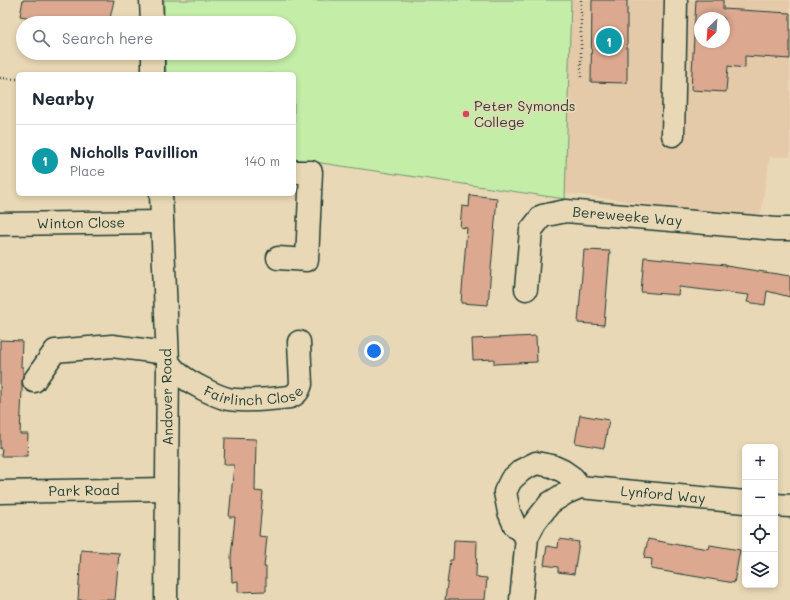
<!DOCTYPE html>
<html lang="en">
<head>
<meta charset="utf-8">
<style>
  :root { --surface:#fff; --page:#f6f6f7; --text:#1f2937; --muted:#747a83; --line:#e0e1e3; --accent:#d1495b }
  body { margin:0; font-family:Mali,sans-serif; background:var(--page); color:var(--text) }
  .controls { position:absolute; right:12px; bottom:12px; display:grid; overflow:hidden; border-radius:6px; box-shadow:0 2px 6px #0003 }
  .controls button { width:36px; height:36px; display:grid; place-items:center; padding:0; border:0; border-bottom:1px solid var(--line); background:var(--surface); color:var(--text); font:20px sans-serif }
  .compass { position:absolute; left:694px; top:12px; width:36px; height:36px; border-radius:50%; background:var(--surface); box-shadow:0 2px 6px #0003; rotate:205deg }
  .you { position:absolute; left:374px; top:351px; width:14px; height:14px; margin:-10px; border:3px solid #fff; border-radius:50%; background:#1a73e8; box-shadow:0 0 0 6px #1a73e833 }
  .badge { display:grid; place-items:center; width:26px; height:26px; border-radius:50%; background:var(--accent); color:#fff; font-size:13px; font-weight:700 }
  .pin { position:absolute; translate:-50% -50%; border:2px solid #fff; box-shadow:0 1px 4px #0006 }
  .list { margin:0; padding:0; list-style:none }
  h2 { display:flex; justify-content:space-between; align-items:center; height:52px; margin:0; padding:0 16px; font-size:17px }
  h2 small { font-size:13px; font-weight:400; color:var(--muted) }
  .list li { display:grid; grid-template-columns:26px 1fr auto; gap:12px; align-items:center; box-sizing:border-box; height:72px; padding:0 16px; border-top:1px solid var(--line) }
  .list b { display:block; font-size:15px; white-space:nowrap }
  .list p { margin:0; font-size:13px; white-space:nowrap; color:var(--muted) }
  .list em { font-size:13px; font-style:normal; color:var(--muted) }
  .icon { flex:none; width:22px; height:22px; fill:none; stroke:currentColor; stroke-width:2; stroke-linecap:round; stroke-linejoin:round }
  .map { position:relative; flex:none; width:790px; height:600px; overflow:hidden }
  .search { position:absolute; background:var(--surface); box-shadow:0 2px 6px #0003; left:16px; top:16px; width:280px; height:44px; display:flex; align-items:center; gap:10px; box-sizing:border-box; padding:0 14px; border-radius:22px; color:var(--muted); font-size:15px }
  .panel { position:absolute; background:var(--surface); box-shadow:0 2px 6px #0003; left:16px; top:72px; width:280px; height:124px; border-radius:6px }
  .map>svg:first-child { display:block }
  .built { fill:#e5caaa; fill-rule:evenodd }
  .green { fill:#c4eda8; stroke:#72956e }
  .building { fill:#dca890; stroke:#1f3d34; fill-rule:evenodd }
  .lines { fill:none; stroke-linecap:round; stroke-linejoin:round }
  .minor-casing { stroke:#1f3d34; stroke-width:25 }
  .major-casing { stroke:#1f3d34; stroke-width:25 }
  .path { stroke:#1f3d34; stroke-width:2.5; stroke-dasharray:1 3; stroke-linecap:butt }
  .minor { stroke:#e9d8b5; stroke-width:22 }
  .major { stroke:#e9d8b5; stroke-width:22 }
  .poi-dot { fill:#d1495b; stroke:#e9d8b5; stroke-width:1.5 }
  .labels { text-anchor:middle; stroke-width:3.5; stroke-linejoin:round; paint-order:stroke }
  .poi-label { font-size:14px; fill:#1f3d34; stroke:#e9d8b5; text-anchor:start }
  .street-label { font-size:14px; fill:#1f3d34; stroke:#e9d8b5 }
</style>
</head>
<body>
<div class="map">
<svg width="790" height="600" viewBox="0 0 790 600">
  <rect width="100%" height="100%" fill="#e9d8b5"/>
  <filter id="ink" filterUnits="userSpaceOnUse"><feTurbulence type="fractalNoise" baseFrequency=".025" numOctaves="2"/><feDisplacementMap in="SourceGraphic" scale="8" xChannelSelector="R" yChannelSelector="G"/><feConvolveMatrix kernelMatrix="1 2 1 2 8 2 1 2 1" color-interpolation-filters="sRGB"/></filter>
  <g filter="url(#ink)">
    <!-- built -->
    <path class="built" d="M164,0H790V157H770L760,219L294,157V74H166L165,53H289V23H164ZM700,18H724V42H700Z"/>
    <!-- green -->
    <path class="green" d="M164,0H571L565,199L294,159V74H166L165,53H289V23H164Z"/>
    <!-- building -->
    <path class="building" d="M23,0H114L109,23H61L20,16Z
      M592,0H627V83L591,82Z
      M696,0H723V9L790,13V59L745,56V68L728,66L726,92L691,90ZM700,18H724V42H700Z
      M470,195L497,198L488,305L461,303L467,228L460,227L462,206L469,207Z
      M584,250L610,251L604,325L578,323Z
      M644,257L726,265V266L790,276V297L767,291L765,305L747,302L749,295L679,287L678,295L641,292Z
      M536,336L537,362L494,364V359L473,360L472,339Z
      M0,340L22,341L21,367H23V377L22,380V390L20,434H28L27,456H1L2,449H0Z
      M580,415L609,420L604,448L575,443Z
      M225,438L256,439L255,491L263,492L259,536L267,537L264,567H266V591L238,592V581L232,582L231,557L235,517H229L234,465H224Z
      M559,539L579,542L574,574L558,572V567L544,565L547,546L558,548Z
      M648,539L684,546V545L709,549L710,545L740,550L734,583L651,569L652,559L644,558Z
      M454,540L477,541L476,577L487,578L485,600H445L450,560H453Z
      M81,550L119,553L115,600H78Z"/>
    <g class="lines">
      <!-- minor casing -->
      <g class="minor-casing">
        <g id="minor">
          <path d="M673,135L676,0"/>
          <path id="s1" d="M0,224L162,222"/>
          <path d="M278,258L307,260L311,172H294"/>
          <path id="s2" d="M526,289L531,230L542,216L566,211L776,229H790"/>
          <path id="s3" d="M168,362C171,366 175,371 179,374C189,382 215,396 228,399C245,402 273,399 290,397C297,394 299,391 301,384L299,342"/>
          <path d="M34,381L55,351L112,346L167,353"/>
          <path id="s4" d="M0,492L167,489"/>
          <path d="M775,505L790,506"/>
          <path d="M527,537L515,526L509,512L505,492L511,480L522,470L536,463L552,466L563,471L573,478L580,487"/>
          <path id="s5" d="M521,600L527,537L535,522L550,503L566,493L580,487L745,502"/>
        </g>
      </g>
      <!-- major casing -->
      <g class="major-casing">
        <path id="major" d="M151,0L152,23
          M153,53V74
          M161,194L168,362L166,600"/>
      </g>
      <!-- path -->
      <path class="path" d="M581,0V79
        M0,78L18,79"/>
      <!-- minor -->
      <use href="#minor" class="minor"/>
      <!-- major -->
      <use href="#major" class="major"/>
    </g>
  </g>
  <!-- markers -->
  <circle class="poi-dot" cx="466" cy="114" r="4"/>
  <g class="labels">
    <!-- poi labels -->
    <g class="poi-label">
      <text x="474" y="111">Peter Symonds<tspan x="474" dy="16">College</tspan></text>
    </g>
    <!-- street labels -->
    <g class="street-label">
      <text dy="5" stroke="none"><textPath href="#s2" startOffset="163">Bereweeke Way</textPath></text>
      <text dy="5" stroke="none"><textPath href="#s1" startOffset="81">Winton Close</textPath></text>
      <text dy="5" stroke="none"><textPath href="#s3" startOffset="97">Fairlinch Close</textPath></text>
      <text transform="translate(167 397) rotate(-91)" y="5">Andover Road</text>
      <text dy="5" stroke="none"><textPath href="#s4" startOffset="84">Park Road</textPath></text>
      <text dy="5" stroke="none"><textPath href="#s5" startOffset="222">Lynford Way</textPath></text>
    </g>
  </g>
</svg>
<div class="controls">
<button>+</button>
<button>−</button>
<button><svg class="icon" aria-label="locate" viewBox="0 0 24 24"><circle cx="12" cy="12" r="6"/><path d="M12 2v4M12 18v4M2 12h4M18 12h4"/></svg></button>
<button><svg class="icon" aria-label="layers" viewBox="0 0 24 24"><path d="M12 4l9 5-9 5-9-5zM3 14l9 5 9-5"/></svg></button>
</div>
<svg class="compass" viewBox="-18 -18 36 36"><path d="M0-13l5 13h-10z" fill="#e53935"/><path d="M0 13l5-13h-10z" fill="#747a83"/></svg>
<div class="you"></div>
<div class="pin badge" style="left:609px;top:41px;background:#0f9aa8">1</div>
<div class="search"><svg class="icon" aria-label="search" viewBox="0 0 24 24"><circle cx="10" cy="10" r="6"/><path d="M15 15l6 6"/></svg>Search here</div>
<section class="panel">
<h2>Nearby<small></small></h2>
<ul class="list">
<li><span class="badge" style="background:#0f9aa8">1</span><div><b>Nicholls Pavillion</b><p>Place</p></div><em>140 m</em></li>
</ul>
</section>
</div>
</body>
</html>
